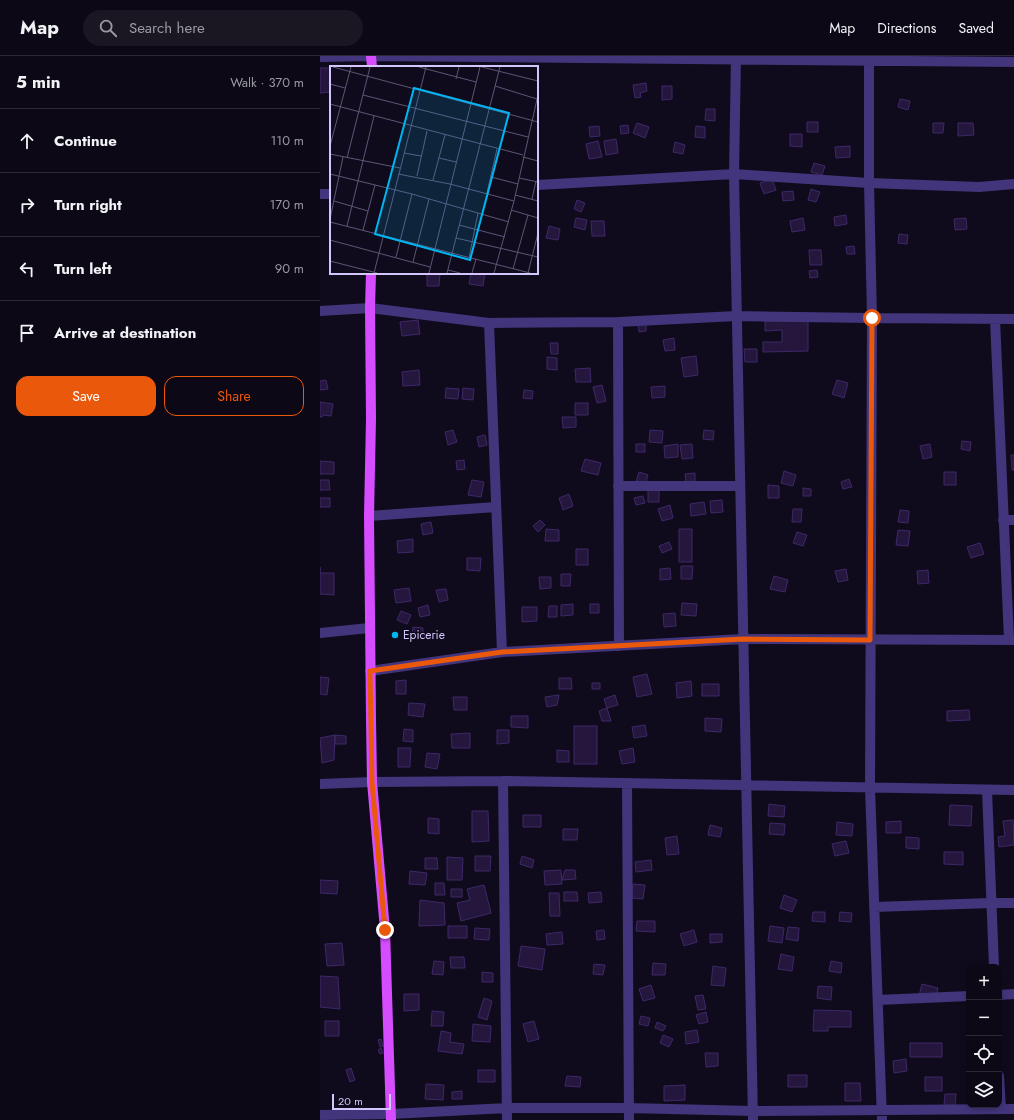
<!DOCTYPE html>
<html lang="en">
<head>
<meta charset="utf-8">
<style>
  :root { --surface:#0c0815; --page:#1a1622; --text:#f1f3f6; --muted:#9a9aa0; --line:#2c2934; --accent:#ea580c }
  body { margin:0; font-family:Jost,sans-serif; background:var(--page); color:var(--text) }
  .controls { position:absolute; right:12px; bottom:12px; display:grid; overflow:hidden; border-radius:8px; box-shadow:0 2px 6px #0003 }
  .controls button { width:36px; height:36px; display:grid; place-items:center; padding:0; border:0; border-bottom:1px solid var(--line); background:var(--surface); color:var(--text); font:20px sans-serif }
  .scale { position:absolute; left:12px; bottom:10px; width:59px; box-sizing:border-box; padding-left:4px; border:2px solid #d4c5ff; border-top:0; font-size:11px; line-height:14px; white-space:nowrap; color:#d4c5ff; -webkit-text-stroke:3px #100b1c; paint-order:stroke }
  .stop { position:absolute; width:12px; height:12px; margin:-9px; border:3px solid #ea580c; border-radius:50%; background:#fff }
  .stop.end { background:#ea580c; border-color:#fff; box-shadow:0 1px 4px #0008 }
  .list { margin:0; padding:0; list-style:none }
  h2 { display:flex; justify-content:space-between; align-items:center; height:52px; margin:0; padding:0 16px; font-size:17px }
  h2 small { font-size:13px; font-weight:400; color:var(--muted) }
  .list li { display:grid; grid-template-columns:26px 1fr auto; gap:12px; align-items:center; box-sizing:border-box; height:64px; padding:0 16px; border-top:1px solid var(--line) }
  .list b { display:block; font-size:15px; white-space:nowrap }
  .list em { font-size:13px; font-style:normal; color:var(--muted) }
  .actions { display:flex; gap:8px; padding:12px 16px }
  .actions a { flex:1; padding:9px 0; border:1px solid var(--accent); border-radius:12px; text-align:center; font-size:14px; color:var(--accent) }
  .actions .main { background:var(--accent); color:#fff }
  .icon { flex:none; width:22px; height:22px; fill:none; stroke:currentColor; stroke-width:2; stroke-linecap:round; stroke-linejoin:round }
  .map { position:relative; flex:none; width:694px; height:1064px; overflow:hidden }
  header { display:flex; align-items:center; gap:24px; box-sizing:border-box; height:56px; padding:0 20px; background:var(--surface); border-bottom:1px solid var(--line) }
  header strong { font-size:19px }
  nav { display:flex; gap:22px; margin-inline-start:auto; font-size:14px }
  .search { width:280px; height:36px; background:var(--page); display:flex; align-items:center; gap:10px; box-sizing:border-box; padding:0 14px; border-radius:22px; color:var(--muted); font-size:15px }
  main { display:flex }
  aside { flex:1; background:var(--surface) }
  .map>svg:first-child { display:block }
  .building { fill:#24163d; stroke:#3e2869 }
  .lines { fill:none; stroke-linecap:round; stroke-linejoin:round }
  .minor { stroke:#42357b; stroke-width:10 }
  .primary { stroke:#d64cff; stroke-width:10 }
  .route { stroke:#ea580c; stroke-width:5 }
  .poi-dot { fill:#00b5f0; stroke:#100b1c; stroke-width:1.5 }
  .labels { text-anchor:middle; stroke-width:3; stroke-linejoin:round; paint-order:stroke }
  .poi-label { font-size:12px; fill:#d4c5ff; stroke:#100b1c; text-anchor:start }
  .inset-road { fill:none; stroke:#5e5577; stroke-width:1 }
  .view { fill:#00b5f0; fill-opacity:0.15; stroke:#00b5f0; stroke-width:2 }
  .inset-edge { fill:none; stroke:#d4c5ff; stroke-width:2 }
</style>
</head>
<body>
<header>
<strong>Map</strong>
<div class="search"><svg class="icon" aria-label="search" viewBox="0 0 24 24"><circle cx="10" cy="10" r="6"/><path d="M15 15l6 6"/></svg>Search here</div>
<nav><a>Map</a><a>Directions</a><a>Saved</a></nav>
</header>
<main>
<aside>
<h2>5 min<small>Walk · 370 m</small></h2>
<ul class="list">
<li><svg class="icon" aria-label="ahead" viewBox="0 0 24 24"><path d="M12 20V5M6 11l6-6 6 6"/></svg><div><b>Continue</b></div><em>110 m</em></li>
<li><svg class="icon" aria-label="right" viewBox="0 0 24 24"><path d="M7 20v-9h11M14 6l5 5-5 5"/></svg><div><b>Turn right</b></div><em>170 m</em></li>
<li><svg class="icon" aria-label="left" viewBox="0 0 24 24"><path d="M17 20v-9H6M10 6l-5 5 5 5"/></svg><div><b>Turn left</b></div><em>90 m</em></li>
<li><svg class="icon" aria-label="arrive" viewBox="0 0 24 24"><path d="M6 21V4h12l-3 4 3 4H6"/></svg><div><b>Arrive at destination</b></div></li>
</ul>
<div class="actions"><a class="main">Save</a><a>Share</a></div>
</aside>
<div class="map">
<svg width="694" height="1064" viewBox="0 0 694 1064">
  <rect width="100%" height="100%" fill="#100b1c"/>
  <!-- building -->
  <path class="building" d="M0,12H11V36L0,37Z
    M326,27L327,35L320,37L321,41L315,42L313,29Z
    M342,30H352V43L342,44Z
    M580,43L590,45L588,54L578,51Z
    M386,53H395V65L385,64Z
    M487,66H498V76H487Z
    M317,67L329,71L325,82L313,77Z
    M613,67H624L623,77H613Z
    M638,67H653L654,79L638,80Z
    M308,69L309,77L301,78L300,70Z
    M279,70L280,80L270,81L269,71Z
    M376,70L385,71V82L375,81Z
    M470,78H482V91L470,90Z
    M296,83L298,97L286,99L284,85Z
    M278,85L282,101L269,103L266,88Z
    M355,86L365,89L363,98L353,96Z
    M530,90V101L516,102L515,91Z
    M494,107L505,110L502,119L491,116Z
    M452,123L456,134L444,138L440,127Z
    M491,133L500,136L496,146L488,144Z
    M473,135L474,144L463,145L462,136Z
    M257,144L265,147L261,156L254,153Z
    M526,159L527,168L515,170L514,161Z
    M256,162L267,164L265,174L254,171Z
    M483,162L485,174L472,176L470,165Z
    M646,162L647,173L635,174L634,163Z
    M271,165H284L285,180H272Z
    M229,170L240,173L238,184L226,182Z
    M579,178L588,179L587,188L578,187Z
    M534,190L535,198H527L526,191Z
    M489,194H501L502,209H490Z
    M497,214L498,221L490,222L489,215Z
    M107,217H120L119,230H107Z
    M151,217H165L163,230L149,228Z
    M98,264L100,278L82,280L80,266Z
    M445,265H488V295L443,296V286H462V274L445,275Z
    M326,267V275L319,276L318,268Z
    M354,282L355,294L345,295L343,284Z
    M230,287H238V298H231Z
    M424,293H437V306H425Z
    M376,300L378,319L364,321L361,302Z
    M227,301L237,302V314L227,313Z
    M270,312L271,326H256L255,313Z
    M99,314L100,329L83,330L82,316Z
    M6,324L8,333L0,334V325Z
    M517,324L528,327L524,342L512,338Z
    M282,329L286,345L277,347L273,331Z
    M345,330V341L332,342L331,331Z
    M126,332L139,333L138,343L125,342Z
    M143,332L154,333L153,344L142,343Z
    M204,334L213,335L212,343L203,342Z
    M0,346L13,348L11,360L3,359L2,361H0Z
    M255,347H268V359H255Z
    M242,361H256V371L243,372Z
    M133,374L137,386L128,389L125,376Z
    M330,374L343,375L342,387L329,386Z
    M384,374L394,375L393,384L383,383Z
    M165,379L167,389L159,391L157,381Z
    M642,385L651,386L650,395L641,393Z
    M316,388H325V396H316Z
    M358,388V401L345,402L344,390Z
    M372,388L373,402L362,403L360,389Z
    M610,388L612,401L603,403L600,390Z
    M691,399H694V414H692Z
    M265,403L281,407L278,419L261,415Z
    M144,404L145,413L137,414L136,405Z
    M0,405L14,406V418H0Z
    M464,415L476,419L473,430L461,427Z
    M319,416L328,419L325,429L316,426Z
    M624,416H636V429H624Z
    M375,417V427L366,428L365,418Z
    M529,423L532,431L523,433L521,426Z
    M0,424H9L10,434H0Z
    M152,424L164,426L161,441L148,439Z
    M448,429L459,430V442H448Z
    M483,432L491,433V440H483Z
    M328,433H339V446H328Z
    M249,438L253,450L243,454L239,442Z
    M323,440L325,447L316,449L314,442Z
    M0,442H10V451H0Z
    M402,444L403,456L391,457L390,445Z
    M384,446L386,458L371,460L370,448Z
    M350,449L353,462L342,465L338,453Z
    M473,453H482L481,466H472Z
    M580,454L589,455L588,467L578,466Z
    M220,464L225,469L218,476L213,470Z
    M111,466L113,477L103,479L101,468Z
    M226,473L239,474V485H225Z
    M359,473H372V506H359Z
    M578,474L590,475L588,490L576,489Z
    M477,476L487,479L483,490L473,487Z
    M93,483V496L78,497L77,485Z
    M349,486L352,493L342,497L339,490Z
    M660,487L664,498L651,502L647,491Z
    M256,493H268V509H256Z
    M147,502H161L160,515L147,514Z
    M361,510H373L372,523H361Z
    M0,511V517H14V539L0,538Z
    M350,512L351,523L340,524V513Z
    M526,513L528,524L518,526L515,515Z
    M608,514L609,527L598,528L597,515Z
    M241,518H251L250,530H241Z
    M454,520L468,524L465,536L450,533Z
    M219,521H231V532L220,533Z
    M89,532L91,545L76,547L74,534Z
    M126,533L128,544L119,546L116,534Z
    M362,547L377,548L376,560L361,559Z
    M253,548V559L241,560V549Z
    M270,548H279V557H270Z
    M108,549L110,559L100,561L98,552Z
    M229,550H237V561H228Z
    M202,551H217V565L202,566Z
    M81,555L91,559L87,568L77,564Z
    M355,557L356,570L344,571L343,558Z
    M93,571L103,572V580H92Z
    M327,618L332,638L317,641L313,621Z
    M0,621L9,622L7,639L0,638Z
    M239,622H251L252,633H239Z
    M86,624V638H76V625Z
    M371,625L372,640L357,642L356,627Z
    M272,627H280V633H272Z
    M382,628H399V640H382Z
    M239,639L237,649L227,651L225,641Z
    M295,639L298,649L287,652L284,643Z
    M133,641H147V654H134Z
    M89,647L105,648L103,661L88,659Z
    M287,652L291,665H282L279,655Z
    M649,654L650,664L627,665V655Z
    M191,660H208V672L191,671Z
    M385,662L402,663L401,676L385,675Z
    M325,669L327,680L314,682L312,671Z
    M254,670H277V708H254Z
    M84,673L93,674V686L83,685Z
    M177,674H189V687L177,688Z
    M150,677V692H132L131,678Z
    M15,679L26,680V688H15Z
    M15,679L14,704L2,707L0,682Z
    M78,692H91L90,711H78Z
    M313,692L315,706L302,708L299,695Z
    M237,694L249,695V706H237Z
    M107,697L120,698L117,713L105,711Z
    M449,748L465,750L464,761L448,760Z
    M630,749L652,750L651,770L629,769Z
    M152,755H168L169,785L152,786Z
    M203,759H221V771H203Z
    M108,762L119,763V778L108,777Z
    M693,764L694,789L679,791L678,781L685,780L683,765Z
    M581,765V777H566V766Z
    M517,766L533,768L532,780L516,779Z
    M450,767L465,768L464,779L449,778Z
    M390,769L402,772L400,781L388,779Z
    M243,773H258L257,784H243Z
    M357,780L359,798L347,799L345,782Z
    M586,781L599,782V793L586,792Z
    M526,785L529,797L515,800L512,788Z
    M624,796H643V809L624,808Z
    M155,800H171L170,815H155Z
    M202,800L214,804L212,812L200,808Z
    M127,801L143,802L142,824H127Z
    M105,802H117L118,813H105Z
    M331,804L332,814L316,816L315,806Z
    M241,814L242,828L225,829L224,815Z
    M245,814H255L256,823L242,824Z
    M90,815L107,817L105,829L89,828Z
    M0,824L18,825L17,838L0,837Z
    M115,827H124L125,839H115Z
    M313,828L325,829L323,843L312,842Z
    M164,829L171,857L141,865L137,847L150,844L147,833Z
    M131,833H142V841H131Z
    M244,836H257L258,845H244Z
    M281,836L282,846L269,847L268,837Z
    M229,837H239L240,860H230Z
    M464,839L477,844L472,856L460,852Z
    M100,844L124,847L125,869L99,870Z
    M493,856H505V866L492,865Z
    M520,856L532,857L531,866L519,865Z
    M317,865H335V876L316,875Z
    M128,870H147V882H128Z
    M450,870L464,872L462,887L448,885Z
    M468,871L479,872L478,885L466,883Z
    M155,872L170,873L169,884L154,883Z
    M284,874L285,883L277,884L276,875Z
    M374,874L377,886L364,890L360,878Z
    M242,876L243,888L227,889L226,878Z
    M390,878H402V886L390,887Z
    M22,887L24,909L7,910L5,888Z
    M201,890L225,893L222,914L198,910Z
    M461,898L474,901L472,915L458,913Z
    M130,901H144L145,912H131Z
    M114,905L124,906L123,919L112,918Z
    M511,905L522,907L521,917L509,915Z
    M333,907L346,908L345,919H332Z
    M274,908L285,909L283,919L273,918Z
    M393,910L406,912L404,930L391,929Z
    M162,916L173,917V926H162Z
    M0,920L18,921L20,953L0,951Z
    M602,928L618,932L615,944L599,940Z
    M331,929L335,942L323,945L319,933Z
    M498,930L512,931L511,944L497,942Z
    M84,938H99V954L84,955Z
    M383,939L386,953L378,954L375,940Z
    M164,942L172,945L167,964L158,961Z
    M494,954L531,955V971H508V975H493Z
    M112,955L124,956L123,970H111Z
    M386,956L388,966L379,968L376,959Z
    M321,960L330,962L328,970L319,968Z
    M5,965H19V980H5Z
    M214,965L219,983L208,986L203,968Z
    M337,966L346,970L343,975L335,972Z
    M153,968L171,970L170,986L152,985Z
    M377,974L379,986L366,988L365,976Z
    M121,975L131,977L130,986L144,988L142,998L118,995Z
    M343,979L353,983L349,991L340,987Z
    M61,983L63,990L60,991L58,984Z
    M590,987H622V1001H590Z
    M61,992L63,997L60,998L58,994Z
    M385,997H398V1010L386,1011Z
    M586,1003L587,1015L574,1017L573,1005Z
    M31,1012L35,1024L30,1026L26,1014Z
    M158,1014H175V1026H158Z
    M468,1019H487V1031H468Z
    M247,1020L261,1021L260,1031L245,1030Z
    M605,1021H622V1035H605Z
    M525,1027H540L541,1045H525Z
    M106,1028L124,1029L123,1044L105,1043Z
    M365,1029V1044L344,1045V1030Z
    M142,1035V1043H132V1036Z
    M625,1038H636L635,1050L624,1049Z"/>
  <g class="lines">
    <!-- minor -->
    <path class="minor" d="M416,0L414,118L433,1064
      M549,0V127L552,262L550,732L562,1064
      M0,1L51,0L694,6
      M217,129L414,118L549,127L659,131L694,128
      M0,138H11
      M0,255L50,252L169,267L298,266L416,260L552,262L694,263
      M675,263L689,584
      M298,266L299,590
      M169,267L182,596
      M298,430H419
      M49,460L176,451
      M683,464H694
      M0,577L49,572
      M50,615L182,596L423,583L694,584
      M183,725L187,1064
      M307,727L309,1064
      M0,728L52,726L183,725L694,734
      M667,734L674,911
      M554,851L671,847H694
      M679,939L694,938
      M558,944L649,940
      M679,1020L681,1053
      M0,1059L71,1058L187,1052H308L433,1055L694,1053"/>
    <!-- primary -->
    <path class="primary" d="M51,0L52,11
      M51,217L50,252L51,363L49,460L51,663L52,726L65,874L71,1064"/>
  </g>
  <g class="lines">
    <!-- route -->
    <path class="route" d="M65,874L52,726L50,615L182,596L423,583L550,584L552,262"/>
  </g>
  <!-- markers -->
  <circle class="poi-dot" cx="75" cy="579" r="4"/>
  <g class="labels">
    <!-- poi labels -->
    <g class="poi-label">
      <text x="83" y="583">Epicerie</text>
    </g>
  </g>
  <!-- overview -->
  <g transform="translate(10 10)">
    <rect width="208" height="208" fill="#100b1c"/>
    <path class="inset-road" d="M3,1L208,56M89,1L146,16M152,1L208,15M126,13L129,1M0,18L15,22M165,20L207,33M33,29L198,71M0,38L193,89M0,80L21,1M74,87L91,90M0,88L70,102M193,91L208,95M17,92L40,1M109,92L126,96M0,108L82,128L179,156M68,108L120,118L184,135M87,110L97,65M161,111L188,118M189,112L208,116M103,114L115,69M157,127L167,83M185,129L208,135M202,133L206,115M4,135L38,145M181,144L208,152M0,153L13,91M0,156L200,207M129,159L175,171M17,160L44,50M33,164L45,119M126,172L208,191M0,174L100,201M66,191L82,128M139,192L148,147M0,195L47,207M83,196L99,133M183,203L198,149M118,204L130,207M44,207L96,1M99,207L150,1M117,207L170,1M142,207L146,193M164,207L184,135L208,29M198,207L208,167"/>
    <path class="view" d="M84,22L179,47L140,194L45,168Z"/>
    <rect width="208" height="208" class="inset-edge"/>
  </g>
</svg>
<div class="controls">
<button>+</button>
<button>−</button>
<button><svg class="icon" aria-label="locate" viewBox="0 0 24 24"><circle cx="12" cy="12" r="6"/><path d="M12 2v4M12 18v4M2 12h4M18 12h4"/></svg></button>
<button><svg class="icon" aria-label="layers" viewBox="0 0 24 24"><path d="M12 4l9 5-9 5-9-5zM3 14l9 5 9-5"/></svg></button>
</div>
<div class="scale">20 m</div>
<div class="stop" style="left:552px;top:262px"></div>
<div class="stop end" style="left:65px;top:874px"></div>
</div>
</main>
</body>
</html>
